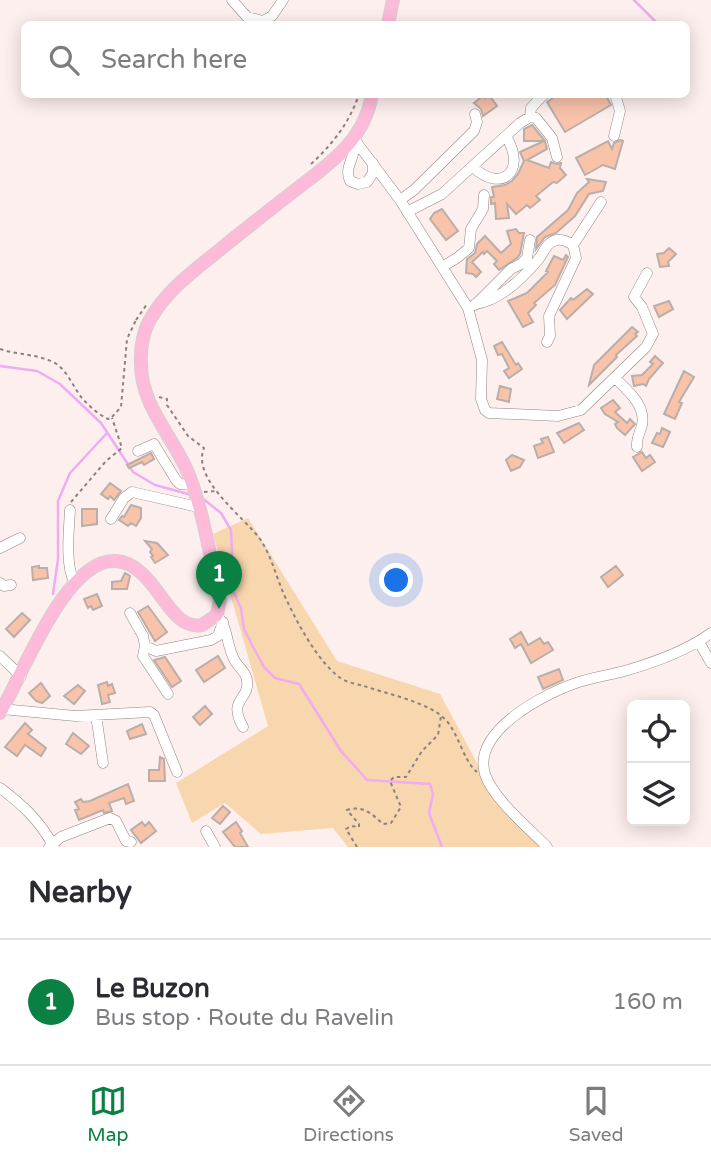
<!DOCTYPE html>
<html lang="en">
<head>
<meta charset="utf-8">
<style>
  :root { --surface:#fff; --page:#f7f7f7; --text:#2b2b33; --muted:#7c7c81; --line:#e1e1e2; --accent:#0b8043 }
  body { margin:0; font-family:"Varela Round",sans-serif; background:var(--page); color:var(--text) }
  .controls { position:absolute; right:21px; bottom:21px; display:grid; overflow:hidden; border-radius:10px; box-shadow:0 4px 18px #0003 }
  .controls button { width:63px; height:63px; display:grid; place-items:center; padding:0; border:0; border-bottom:2px solid var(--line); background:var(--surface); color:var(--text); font:35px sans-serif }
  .you { position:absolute; left:397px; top:581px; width:24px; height:24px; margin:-18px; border:5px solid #fff; border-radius:50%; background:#1a73e8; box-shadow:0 0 0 10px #1a73e833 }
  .badge { display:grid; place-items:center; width:46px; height:46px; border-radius:50%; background:var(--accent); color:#fff; font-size:23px; font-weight:700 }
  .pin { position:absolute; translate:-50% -58px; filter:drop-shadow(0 2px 4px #0008) }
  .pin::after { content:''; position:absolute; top:37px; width:24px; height:21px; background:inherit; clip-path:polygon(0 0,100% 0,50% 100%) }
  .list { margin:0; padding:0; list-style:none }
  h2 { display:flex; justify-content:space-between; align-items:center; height:91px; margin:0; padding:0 28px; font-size:30px }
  h2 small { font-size:23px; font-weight:400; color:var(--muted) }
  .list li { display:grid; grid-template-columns:46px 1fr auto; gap:21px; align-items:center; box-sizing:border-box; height:126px; padding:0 28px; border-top:2px solid var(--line) }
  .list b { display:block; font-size:26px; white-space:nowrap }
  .list p { margin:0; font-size:23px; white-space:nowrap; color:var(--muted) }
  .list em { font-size:23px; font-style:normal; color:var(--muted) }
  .icon { flex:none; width:38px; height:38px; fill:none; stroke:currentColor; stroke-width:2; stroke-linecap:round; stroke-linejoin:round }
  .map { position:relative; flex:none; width:711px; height:847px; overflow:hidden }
  .search { position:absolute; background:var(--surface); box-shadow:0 4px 18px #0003; left:21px; right:21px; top:21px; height:77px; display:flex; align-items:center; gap:18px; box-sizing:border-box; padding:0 24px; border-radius:10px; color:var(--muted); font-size:26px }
  .sheet { height:217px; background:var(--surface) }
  nav { display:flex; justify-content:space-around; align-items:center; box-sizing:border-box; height:98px; border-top:2px solid var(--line); background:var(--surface); font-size:19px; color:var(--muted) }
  nav a { display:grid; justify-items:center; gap:4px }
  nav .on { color:var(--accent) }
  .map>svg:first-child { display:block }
  .green { fill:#f8d6ae }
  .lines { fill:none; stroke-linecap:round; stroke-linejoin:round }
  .stream { stroke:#efacf0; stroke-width:2.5 }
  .building { fill:#f9c3aa; stroke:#b9aea9; stroke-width:2 }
  .minor-casing { stroke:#918584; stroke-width:11 }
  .major-casing { stroke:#d2d1d1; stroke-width:14 }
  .path { stroke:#8b8181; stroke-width:2; stroke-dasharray:3.5 3.5; stroke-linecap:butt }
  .minor { stroke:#fff; stroke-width:10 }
  .major { stroke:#febbd9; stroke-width:12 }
</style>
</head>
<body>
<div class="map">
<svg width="711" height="847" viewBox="0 0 711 847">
  <rect width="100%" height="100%" fill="#fdefee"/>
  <!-- green -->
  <path class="green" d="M248,518L337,661L440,694L491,789L545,847H348L333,828L261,834L225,803L192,823L176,783L268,726L213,534Z"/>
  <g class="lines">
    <!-- stream -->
    <path class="stream" d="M634,0L657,23
      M0,366L37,371L60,384L101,423L133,472L155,485L192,495
      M202,498L221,513L231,530L232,552L229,582L241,608L244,629L252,645L264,667L275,678L299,684L341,751L367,780L430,784L433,794L429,813L442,847
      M53,594L58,559V501L70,473L107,433"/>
  </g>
  <!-- building -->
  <path class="building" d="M559,94H605L611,105L565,132L547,102Z
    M484,95L485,98L489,95L497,106L483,116L481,109L474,103Z
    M532,125L545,141L547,149L527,160L549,168L551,162L556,164L561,163L560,168L566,175L557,183L553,182L536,196L540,200L530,208L527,205L516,214L507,204L509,218L496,219L495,203L491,204V197H494L492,187L505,185L512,181L518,174L524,161L520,152L544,141H524V129Z
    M620,140L623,141L615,169L603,165L585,175L576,158L608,141L612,149L614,143Z
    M587,179L606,182L603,191L589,194L575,216L556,233L545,237L536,249L537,237L568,210L577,193L589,182Z
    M442,209L458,231L446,240L430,219L434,213Z
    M516,229L519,233H524L520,254L517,258L499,270L494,264L497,261L487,251L484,254L483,252L472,262L481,272L476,277L473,274L466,273L467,259L475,253L477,244L485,236L501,253L511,244L507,231Z
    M669,248L676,254L668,262L669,266L660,267L657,254L664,253Z
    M566,255L568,257L555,285L534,303L536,305L528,313L533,322L523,327L508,301L527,293L548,272L546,271L554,256L563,260Z
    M587,289L593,294L567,319L560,310L571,298L573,300Z
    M669,301L673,309L659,317L654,306Z
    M632,327L638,332L635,334L637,336L616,355L617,357L589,385L594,365Z
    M502,342L516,365L518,363L522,369L509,378L504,371L509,368L502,354L498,355L494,346Z
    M655,356L663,363L649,379L646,386L643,384L634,386L632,376L642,375L653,364L650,362Z
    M684,371L694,377L679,402L682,403L675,419L664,414Z
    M500,386L511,389L509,402L497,399Z
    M613,400L620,408L615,412L627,423L630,419L635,424L625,435L617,428L615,424L618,422L605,414L601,408Z
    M579,423L584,430L564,443L557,433Z
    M662,428L670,432L663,447L652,443L657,433L660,434Z
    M548,437L554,452L538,458L534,446L543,443L541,439Z
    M642,452L646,458L650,455L655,462L642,471L633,457Z
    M151,453L154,459L144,465L142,462L129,468L127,465Z
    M512,455L524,460L520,467L511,471L506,460Z
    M110,483L121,491L114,500L110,496L108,499L101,494Z
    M131,505L141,508V518L136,526L131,523L128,526L119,520L122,516L124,517Z
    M82,509H97V524L82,526Z
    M145,541L157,543L168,555L155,563L151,557L153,556L150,552L152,549Z
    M39,566V568H47L48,578L33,580L32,567Z
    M616,566L623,575L608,587L601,577Z
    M125,573L130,576L127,589H112V582L121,581Z
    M97,594L102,606L93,610L91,606L88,608L84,599Z
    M148,606L167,632L155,641L138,612Z
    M22,613L30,620L14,637L6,629Z
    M521,632L528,645L540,638L544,644L548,642L553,650L531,663L521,644L515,648L510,639Z
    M218,656L225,668L204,682L196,670Z
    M165,657L181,681L172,687L154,660Z
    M559,669L563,680L543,689L538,677Z
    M107,682L108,686L112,684L115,693L108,695L110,702L102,704L98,685Z
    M41,683L50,696L42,703L36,701L29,693Z
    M78,685L85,691L74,704L64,696Z
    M205,706L212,714L200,725L193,717Z
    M25,723L32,730L28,734L46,748L41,756L25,745L17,756L5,747Z
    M142,724L146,734L130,739L127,731Z
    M73,733L89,746L81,754L66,744Z
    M160,757L164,759L165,781H149V770H159Z
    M128,784L134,801L126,804L124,798L109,803L112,811L104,813L103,810L79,820L75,810L79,809L75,802L81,799L83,802L90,801Z
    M223,806L230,812L220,824L212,818Z
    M142,822L145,826L149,822L156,831L141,843L131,830Z
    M236,822L242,831L240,833L248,847H235L223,832Z"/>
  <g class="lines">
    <!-- minor casing -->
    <g class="minor-casing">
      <path id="minor" d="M232,0L247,17L263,21L272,16L283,0
        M530,117L531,108L544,94
        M614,136L620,111L615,94
        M354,139L400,200L468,308L482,360L481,399L485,410L489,413L558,416L581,410L646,347L653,334L642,307L634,297L647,273
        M354,141C357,158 343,166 350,181L358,184L367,182L373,173V163
        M473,167C502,194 527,171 506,136
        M400,200L414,190L474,131L477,122L475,114
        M407,212L442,194L520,123L530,117L536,118L552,138L557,157
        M573,245L601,202
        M442,267L457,258L469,248L471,229L483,209L484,195
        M475,304C500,301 522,279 538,260C544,253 546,242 557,240C563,239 568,242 573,245L576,258L549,316L550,336L547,342
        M475,305L511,269L521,264L527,258L530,240
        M615,378C628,391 646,405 642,425C640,433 636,439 637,447
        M138,451L154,444L176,480L180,484L192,485
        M70,510C69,529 65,565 74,581
        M111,519L124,498L132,492L198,507
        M0,548L20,538
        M0,583L4,586L11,585
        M130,613L143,636L145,646L143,656L168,694
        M217,615C229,629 226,646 235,661C239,668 246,672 247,680C250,701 227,698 243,727
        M699,642L711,663
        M145,646L156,651L211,640L218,636L223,622
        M0,656L21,676
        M2,709L75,716L150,712L154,715L177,772
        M96,715L103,763
        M0,788C23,805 40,821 54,847
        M206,831L215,847
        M49,847L61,837L110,818L116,821L126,841L131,842
        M547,847C529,828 493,799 485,774C472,731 544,694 576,683C593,677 611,675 628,670C655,662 688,650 711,633"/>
    </g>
    <!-- major casing -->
    <g class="major-casing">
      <path id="major" d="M388,24L393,0
        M0,713C22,676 66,557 116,561C157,564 167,632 202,625L217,615L220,599C210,558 204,514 189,475C174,437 141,407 141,364C140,349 143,331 151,318C168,288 198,268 223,247C248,227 273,207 298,188C332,162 365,139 372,94"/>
    </g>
    <!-- path -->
    <path class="path" d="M311,164C332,145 350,122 359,94
      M136,320L147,304
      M0,349C18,355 38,354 55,363C68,371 73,387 82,398C89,406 99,415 108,419L112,417
      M159,397L167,399V405L188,436L204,448C191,479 244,517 260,539C273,558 277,582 288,603C299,626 318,661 339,677C345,682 356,684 364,686C388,694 418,700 439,714C459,728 461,759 477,772
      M112,417L121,407L127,339L136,320
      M204,492L216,491
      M71,502L106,461L122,448L112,418
      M357,847L346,829L351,826L359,827V824L347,810C363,805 372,814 383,824L391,823L401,807L390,781L394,777H406L422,751L438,735L441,716"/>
    <!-- minor -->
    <use href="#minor" class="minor"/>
    <!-- major -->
    <use href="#major" class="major"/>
  </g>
</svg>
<div class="controls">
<button><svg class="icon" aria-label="locate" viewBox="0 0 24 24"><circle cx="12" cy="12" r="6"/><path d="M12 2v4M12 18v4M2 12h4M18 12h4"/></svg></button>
<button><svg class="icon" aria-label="layers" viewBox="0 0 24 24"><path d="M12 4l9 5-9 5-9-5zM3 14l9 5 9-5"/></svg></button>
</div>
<div class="you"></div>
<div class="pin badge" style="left:219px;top:609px">1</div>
<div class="search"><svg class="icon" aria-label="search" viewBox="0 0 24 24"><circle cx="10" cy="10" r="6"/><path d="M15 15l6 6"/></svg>Search here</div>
</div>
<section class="sheet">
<h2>Nearby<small></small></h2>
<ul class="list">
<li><span class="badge">1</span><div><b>Le Buzon</b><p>Bus stop · Route du Ravelin</p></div><em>160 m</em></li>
</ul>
</section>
<nav>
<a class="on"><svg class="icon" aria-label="map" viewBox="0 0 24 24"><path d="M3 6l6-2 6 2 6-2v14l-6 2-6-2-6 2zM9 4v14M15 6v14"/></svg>Map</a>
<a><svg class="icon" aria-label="directions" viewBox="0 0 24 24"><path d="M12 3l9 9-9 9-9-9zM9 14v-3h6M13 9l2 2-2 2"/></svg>Directions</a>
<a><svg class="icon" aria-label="saved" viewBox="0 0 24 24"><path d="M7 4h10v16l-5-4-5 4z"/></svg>Saved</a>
</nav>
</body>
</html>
